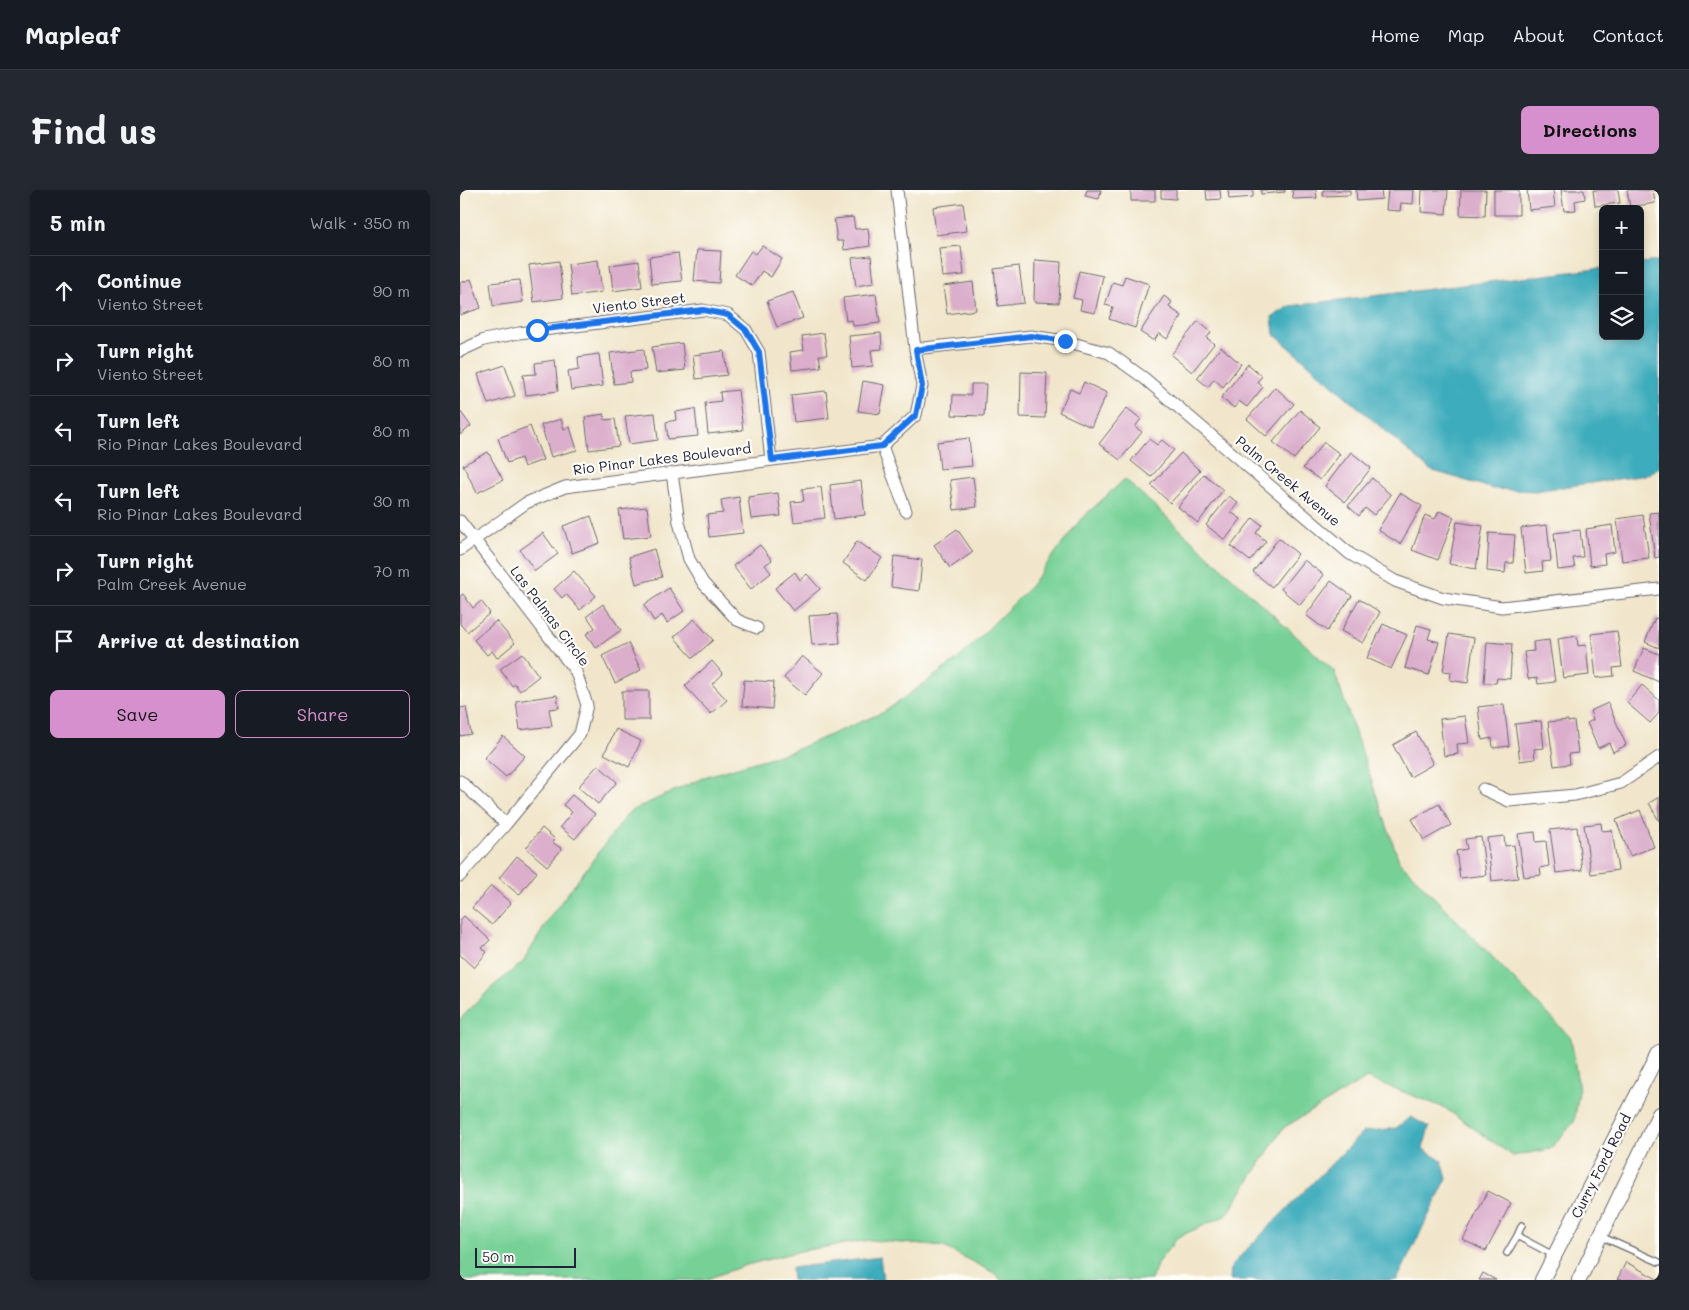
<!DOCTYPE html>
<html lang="en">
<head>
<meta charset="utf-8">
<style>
  :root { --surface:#171b24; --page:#242831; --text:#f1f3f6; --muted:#9ea1a6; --line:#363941; --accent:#d690ce }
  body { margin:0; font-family:Mali,sans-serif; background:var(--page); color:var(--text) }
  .controls { position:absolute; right:15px; top:15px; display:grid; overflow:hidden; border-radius:8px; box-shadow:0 2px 8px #0003 }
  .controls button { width:45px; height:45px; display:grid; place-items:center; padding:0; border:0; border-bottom:1px solid var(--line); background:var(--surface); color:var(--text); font:25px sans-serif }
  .scale { position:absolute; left:15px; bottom:12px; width:101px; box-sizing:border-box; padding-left:5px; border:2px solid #22223b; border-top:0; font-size:14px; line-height:18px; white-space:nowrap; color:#22223b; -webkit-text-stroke:4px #fdfcf7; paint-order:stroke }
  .stop { position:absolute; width:15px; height:15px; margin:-11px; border:4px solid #1a73e8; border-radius:50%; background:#fff }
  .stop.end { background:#1a73e8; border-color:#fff; box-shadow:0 1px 5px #0008 }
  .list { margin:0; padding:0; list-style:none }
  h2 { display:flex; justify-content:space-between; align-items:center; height:65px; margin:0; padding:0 20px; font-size:21px }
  h2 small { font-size:16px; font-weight:400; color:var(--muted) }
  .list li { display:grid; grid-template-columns:32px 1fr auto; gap:15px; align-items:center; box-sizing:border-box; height:70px; padding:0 20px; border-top:1px solid var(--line) }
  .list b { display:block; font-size:19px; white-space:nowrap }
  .list p { margin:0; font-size:16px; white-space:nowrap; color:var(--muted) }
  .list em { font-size:16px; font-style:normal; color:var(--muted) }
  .actions { display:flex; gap:10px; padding:15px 20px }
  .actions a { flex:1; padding:11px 0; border:1px solid var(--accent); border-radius:8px; text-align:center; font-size:18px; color:var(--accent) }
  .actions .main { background:var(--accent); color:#111 }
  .icon { flex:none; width:28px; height:28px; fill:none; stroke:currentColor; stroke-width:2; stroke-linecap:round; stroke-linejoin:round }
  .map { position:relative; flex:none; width:1199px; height:1090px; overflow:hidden; border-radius:8px }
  header { display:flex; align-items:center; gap:30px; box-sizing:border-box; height:70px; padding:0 25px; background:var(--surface); border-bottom:1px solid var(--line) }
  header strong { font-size:24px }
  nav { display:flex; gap:28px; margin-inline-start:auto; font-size:18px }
  .intro { display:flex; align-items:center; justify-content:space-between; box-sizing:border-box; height:120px; padding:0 30px }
  h1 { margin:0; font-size:35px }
  .button { padding:12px 22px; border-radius:8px; background:var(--accent); color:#111; font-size:18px; font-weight:700 }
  main { display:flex; gap:30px; padding:0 30px }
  aside { flex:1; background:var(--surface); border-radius:8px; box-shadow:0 2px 8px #0003 }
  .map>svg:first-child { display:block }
  .green { fill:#77d197; stroke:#4c7a69 }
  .water { fill:#3eacbc; stroke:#30677c }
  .building { fill:#dbaecc }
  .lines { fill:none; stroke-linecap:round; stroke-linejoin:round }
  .service-casing { stroke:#6a676d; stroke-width:8 }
  .minor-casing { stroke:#6a676d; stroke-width:13 }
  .tertiary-casing { stroke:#6a676d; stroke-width:16 }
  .service { stroke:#fff; stroke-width:5.5 }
  .minor { stroke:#fff; stroke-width:11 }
  .tertiary { stroke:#fff; stroke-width:14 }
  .route { stroke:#1a73e8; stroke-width:6 }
  .labels { text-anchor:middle; stroke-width:4.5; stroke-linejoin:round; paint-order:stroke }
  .street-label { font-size:14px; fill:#22223b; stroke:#fdfcf7 }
</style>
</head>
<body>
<header>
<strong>Mapleaf</strong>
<nav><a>Home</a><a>Map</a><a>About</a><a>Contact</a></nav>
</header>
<div class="intro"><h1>Find us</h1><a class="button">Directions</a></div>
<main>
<aside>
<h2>5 min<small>Walk · 350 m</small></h2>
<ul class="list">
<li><svg class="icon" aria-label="ahead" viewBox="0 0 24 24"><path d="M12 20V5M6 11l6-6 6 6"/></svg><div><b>Continue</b><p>Viento Street</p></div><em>90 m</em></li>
<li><svg class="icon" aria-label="right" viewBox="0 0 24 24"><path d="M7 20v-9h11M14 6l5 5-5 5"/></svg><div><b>Turn right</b><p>Viento Street</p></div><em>80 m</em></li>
<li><svg class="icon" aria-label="left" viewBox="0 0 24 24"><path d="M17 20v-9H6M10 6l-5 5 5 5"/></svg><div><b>Turn left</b><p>Rio Pinar Lakes Boulevard</p></div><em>80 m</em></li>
<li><svg class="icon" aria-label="left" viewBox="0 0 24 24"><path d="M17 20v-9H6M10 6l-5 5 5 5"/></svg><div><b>Turn left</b><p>Rio Pinar Lakes Boulevard</p></div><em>30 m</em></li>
<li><svg class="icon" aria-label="right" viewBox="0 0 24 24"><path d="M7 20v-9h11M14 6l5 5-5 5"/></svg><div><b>Turn right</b><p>Palm Creek Avenue</p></div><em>70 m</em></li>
<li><svg class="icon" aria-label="arrive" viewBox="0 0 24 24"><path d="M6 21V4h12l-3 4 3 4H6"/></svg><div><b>Arrive at destination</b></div></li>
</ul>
<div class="actions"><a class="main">Save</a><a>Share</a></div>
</aside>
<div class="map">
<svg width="1199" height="1090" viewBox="0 0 1199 1090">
  <rect width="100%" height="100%" fill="#fdfcf7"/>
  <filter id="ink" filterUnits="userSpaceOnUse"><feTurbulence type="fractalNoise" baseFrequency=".02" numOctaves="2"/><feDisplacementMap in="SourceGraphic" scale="10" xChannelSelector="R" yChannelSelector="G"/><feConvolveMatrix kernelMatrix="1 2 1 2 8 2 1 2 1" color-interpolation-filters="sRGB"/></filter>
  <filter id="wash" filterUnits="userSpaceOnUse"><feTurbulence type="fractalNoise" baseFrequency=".0096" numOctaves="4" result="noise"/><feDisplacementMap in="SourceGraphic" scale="20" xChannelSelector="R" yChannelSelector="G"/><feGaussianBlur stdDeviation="1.12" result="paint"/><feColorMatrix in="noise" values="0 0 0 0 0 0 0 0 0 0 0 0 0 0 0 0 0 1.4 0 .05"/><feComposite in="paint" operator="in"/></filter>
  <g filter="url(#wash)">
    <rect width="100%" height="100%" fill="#f1e6cb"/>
    <!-- green -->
    <path class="green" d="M665,289L874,481L939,671L1111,848L1119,901L1114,932L1090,959L1053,966L985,918L907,888L823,938L767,1025L718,1047L698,1072L691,1090H541L534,1083L484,1057L410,1050L340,1061L283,1076L244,1090H0V829L32,797L63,772L92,724L170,621L247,586L332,561L424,522L497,470L568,399L621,329Z"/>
    <!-- water -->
    <path class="water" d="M1199,71V278L1186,285L1075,301L1034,299L970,280L814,144L812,127L830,116L1143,78V146H1180V73Z
      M951,927L969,937L963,959L982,971L987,988L937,1090H770L771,1077L786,1060L903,942L936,938Z
      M420,1067L423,1090H332L331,1078Z"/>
    <g id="blocks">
      <!-- building -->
      <path class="building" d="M627,0H641L639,9L625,6Z
        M671,0H695V11H671Z
        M701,0H716V9L701,8Z
        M746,0H760L761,9L747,10Z
        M768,0H793V7L769,9Z
        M801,0H825V2L801,4Z
        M832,0H856L857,8L833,9Z
        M863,0H890V5L863,6Z
        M896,0H921L922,9L897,11Z
        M928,0H954L953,14L941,13L940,21L926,20Z
        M962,0H988L986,24L961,22Z
        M1001,0H1026L1025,26L1000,25Z
        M1034,0H1059V25H1034Z
        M1067,0H1093L1095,17L1069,20Z
        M1101,0H1124L1125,9L1115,11L1116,20L1104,21Z
        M1133,0H1158L1160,13L1135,16Z
        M1167,0H1193L1195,13L1170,17Z
        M503,13L507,41L476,45L473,17Z
        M393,27L395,39L408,38L410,56L384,60L383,51H377L374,29Z
        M302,56L322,69L311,87L302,81L292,96L275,85L291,61L296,64Z
        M501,56L504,85L482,87L479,58Z
        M237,60L261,61L259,93L234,91Z
        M218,63L222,91L192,94L189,67Z
        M411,66L414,93L396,96L392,68Z
        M138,70L142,102L112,106L108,74Z
        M575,70L601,72L599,113L574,112Z
        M99,71L103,108L74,112L69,75Z
        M179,71L182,97L153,101L150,75Z
        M559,76L564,113L538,116L534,79Z
        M619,81L643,86L635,123L620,120L622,110L613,108Z
        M665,86L689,94L675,138L649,129L653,117L645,115L653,92L662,95Z
        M11,89L21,118L0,125V93Z
        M60,90L63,112L33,116L30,93Z
        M513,92L516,120L487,124L483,96Z
        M333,102L343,128L317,137L307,111Z
        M416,104L420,133L393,136L392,130L386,131L383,108Z
        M704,106L712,112L709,117L722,126L707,149L699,143L694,151L680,142Z
        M738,131L751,142L747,148L754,154L732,182L711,165Z
        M364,143L367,165H359L361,177L332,180L330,162L344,160L342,146Z
        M421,143L422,159L411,160L413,176L392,178L389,146Z
        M222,153L225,180L196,183L192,157Z
        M761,157L781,174L763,197L754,189L748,197L737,188Z
        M184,159L186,180L170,182L171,192L154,194L150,163Z
        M264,161L267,185L236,189L233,165Z
        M139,164L143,196L111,200L108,181L119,179L118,167Z
        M95,170L98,201L66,205L63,185L76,184L75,173Z
        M788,174L802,186L797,192L803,197L787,217L779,211L774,218L761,208Z
        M45,175L55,206L28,214L18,184Z
        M561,182L587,183L585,228L560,227Z
        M403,191L425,195L420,224L398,221Z
        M624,192L647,203L631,237L599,222L610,199L619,203Z
        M511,194H526L524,226L492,225L493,205H511Z
        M815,197L834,214L806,246L787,229Z
        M278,200L283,240L248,244L245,213L261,211L260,202Z
        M366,201L369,228L334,232L331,205Z
        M667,218L681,229L675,237L682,242L660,270L639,254Z
        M235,219L238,246L208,249L206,232L216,230L215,222Z
        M840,220L860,237L834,269L813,252Z
        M0,221L11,236L0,245Z
        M195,223L198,250L169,254L165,226Z
        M144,224L145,230L155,229L159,256L129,260L125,227Z
        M101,229L104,239L110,237L117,260L91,267L81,235Z
        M70,236L83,270L64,277L61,268L47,273L38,248Z
        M509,248L512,276L480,279L477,252Z
        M689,249L697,255L702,250L714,260L691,287L671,271Z
        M864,252L880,264L860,290L843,278Z
        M28,262L43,290L17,303L3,275Z
        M891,262L911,278L885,312L865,296Z
        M721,263L740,281L710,313L691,295Z
        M744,284L763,300L738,333L718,317Z
        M513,287L517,317L494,320L490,290Z
        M912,288L931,305L914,325L905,318L899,326L888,316Z
        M401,291L405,325L374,329L370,295Z
        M361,297L365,328L334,332L331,312L344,311L342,299Z
        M318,303L321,326L291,329L288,307Z
        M940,303L962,316L940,354L918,340Z
        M769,306L778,313L771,322L781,329L765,350L746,335Z
        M279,307L283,343L249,347L247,325L263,323L261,310Z
        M187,317L191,346L163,349L159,320Z
        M979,321L994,327L978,370L952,360L965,325L975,329Z
        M1199,322V367L1195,368L1189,323Z
        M1183,325L1189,368L1162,371L1157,329Z
        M131,326L140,353L112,363L103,336Z
        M793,328L802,335L796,343L806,351L790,371L771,356Z
        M997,332L1023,336L1016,379L989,374Z
        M1087,335L1091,371L1082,372L1083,381L1066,383L1061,338Z
        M1152,335L1155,362L1144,364L1145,374L1130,376L1126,339Z
        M497,339L513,362L490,378L474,355Z
        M1120,340L1123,367L1113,368L1115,378L1098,380L1094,343Z
        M83,343L98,364L75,381L60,360Z
        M1029,343L1055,345L1053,373H1046L1045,383L1027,381Z
        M819,348L838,364L812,397L793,382Z
        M397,351L422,368L407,390L383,373Z
        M300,355L312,370L305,375L311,383L291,399L273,376Z
        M194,359L202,387L176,394L169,367Z
        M434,366L462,370L459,401L431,397Z
        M844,370L864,385L840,415L821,399Z
        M114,381L136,406L120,420L106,404L102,408L94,399Z
        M335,382L340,390L347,384L360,399L333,421L315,398Z
        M871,391L892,406L867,441L846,425Z
        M209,398L224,421L207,433L202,425L194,431L184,415Z
        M3,404L13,418L21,411L30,423L7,442L0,434V406Z
        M899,409L920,422L903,453L881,441Z
        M143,414L161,440L136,458L126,444L135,438L127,426Z
        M377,424L380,453L352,455L349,426Z
        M1195,428L1199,429V458L1185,452Z
        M234,429L253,450L233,468L214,447Z
        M36,431L55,453L37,468L32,461L27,465L14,450Z
        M923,434L947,445L931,479L907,468Z
        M957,435L971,439L968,449L979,452L969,485L945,478Z
        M1157,441L1162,477L1153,478L1154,486L1136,488L1131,444Z
        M989,444L1014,448L1008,493L990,490L991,482L983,481Z
        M1117,446L1118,456L1126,455L1129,485L1103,488L1098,449Z
        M1089,450L1095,492L1078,494L1077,488L1068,489L1064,462L1074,461L1073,452Z
        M1027,452L1052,454L1050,489L1037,488L1036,493H1024Z
        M168,453L181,480L155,493L142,466Z
        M1184,458L1199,464V492L1174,481Z
        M62,463L79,486L60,501L55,494L52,496L40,479Z
        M342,466L363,483L345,505L324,488Z
        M252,471L263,484L252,494L267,510L251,524L225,496Z
        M284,490L314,492L312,519L282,516Z
        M1182,495L1199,510V523L1190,533L1167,513Z
        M162,501H189V530H162Z
        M97,505L99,518L89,519L92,536L60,540L56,511Z
        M1148,513L1166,555L1153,562L1149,553L1138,558L1127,533L1133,530L1130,521Z
        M1044,514L1049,556L1033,558L1032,548L1022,550L1018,517Z
        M6,517L11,544L0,546V518Z
        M1005,526L1009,553L997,554L998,564L984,566L980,529Z
        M1108,530V532L1114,531L1118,563L1109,564L1110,574L1094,576L1088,532Z
        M1081,531L1084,558L1074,559L1075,569L1060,571L1055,534Z
        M156,539L181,551L169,577L144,564Z
        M956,542L973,574L950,587L933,555Z
        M43,546L65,566L46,587L24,568Z
        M138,575L157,592L138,614L118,597Z
        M112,605L135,624L115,649L100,637L112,622L103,615Z
        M1199,607V631L1189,613Z
        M979,614L991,635L964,650L952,629Z
        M1180,620L1194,657L1170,666L1156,630Z
        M1141,633L1142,641L1152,640L1158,680L1131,684L1124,635Z
        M1117,637L1122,680L1096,683L1090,640Z
        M82,638L95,649L92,652L102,659L87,676L66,658Z
        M1075,642L1076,652L1086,651L1089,676L1080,678L1081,685L1064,687L1058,644Z
        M1044,646L1045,656L1054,655L1058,688L1032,691L1027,648Z
        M1021,647L1026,685L1000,688L996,661L1007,659L1005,649Z
        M57,666L77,682L59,705L39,688Z
        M31,696L51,713L32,735L12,718Z
        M4,726L30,750L22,758L27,762L14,778L0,765V730Z
        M1028,1001L1051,1013L1026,1061L1003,1050Z
        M1166,1072L1199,1090H1157Z
        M1023,1083L1036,1090H1019Z"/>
    </g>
  </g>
  <g filter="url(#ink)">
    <use href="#blocks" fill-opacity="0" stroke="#6a676d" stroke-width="1"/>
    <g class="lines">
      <!-- service casing -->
      <g class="service-casing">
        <path id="service" d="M1057,1046L1062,1035
          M1140,1046L1199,1072
          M1047,1063L1057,1046L1095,1066"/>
      </g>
      <!-- minor casing -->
      <g class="minor-casing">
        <path id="minor" d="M455,159L571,146L605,151L649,163L684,188L890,364L935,391L983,408L1042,417L1199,399
          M0,161L24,150L59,143L243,120L268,125L286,140L299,162L311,270
          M422,256L446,321
          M212,283L219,332L229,369L243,393L277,430L297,438
          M0,331L116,482L127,515L120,544L46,634L0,686
          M0,360L66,313L105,297L422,256L456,225L462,196L455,159L437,0
          M0,591L46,634
          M1023,599L1049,611L1115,605L1161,593L1199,567"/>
      </g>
      <!-- tertiary casing -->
      <g class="tertiary-casing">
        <path id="tertiary" d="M1082,1090L1199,862
          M1119,1090L1199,924"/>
      </g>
      <!-- service -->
      <use href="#service" class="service"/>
      <!-- minor -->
      <use href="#minor" class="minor"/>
      <!-- tertiary -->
      <use href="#tertiary" class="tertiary"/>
    </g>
  </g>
  <g class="lines" filter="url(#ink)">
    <!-- route -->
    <path class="route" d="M77,140L243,120L268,125L286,140L299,162L312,270L422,256L456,225L462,196L456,160L571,146L605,151"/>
  </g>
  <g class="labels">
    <!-- street labels -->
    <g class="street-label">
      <text transform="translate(179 113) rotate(-7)" y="5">Viento Street</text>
      <text transform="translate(202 269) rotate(-7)" y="5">Rio Pinar Lakes Boulevard</text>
      <text transform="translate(828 291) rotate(40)" y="5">Palm Creek Avenue</text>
      <text transform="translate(90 426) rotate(53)" y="5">Las Palmas Circle</text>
      <text transform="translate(1141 976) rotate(-63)" y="5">Curry Ford Road</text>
    </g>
  </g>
</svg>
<div class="controls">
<button>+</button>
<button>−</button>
<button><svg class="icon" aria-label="layers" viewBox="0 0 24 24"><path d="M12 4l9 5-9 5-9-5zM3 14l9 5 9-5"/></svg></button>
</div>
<div class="scale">50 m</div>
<div class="stop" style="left:77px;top:140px"></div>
<div class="stop end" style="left:605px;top:151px"></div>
</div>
</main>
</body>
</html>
